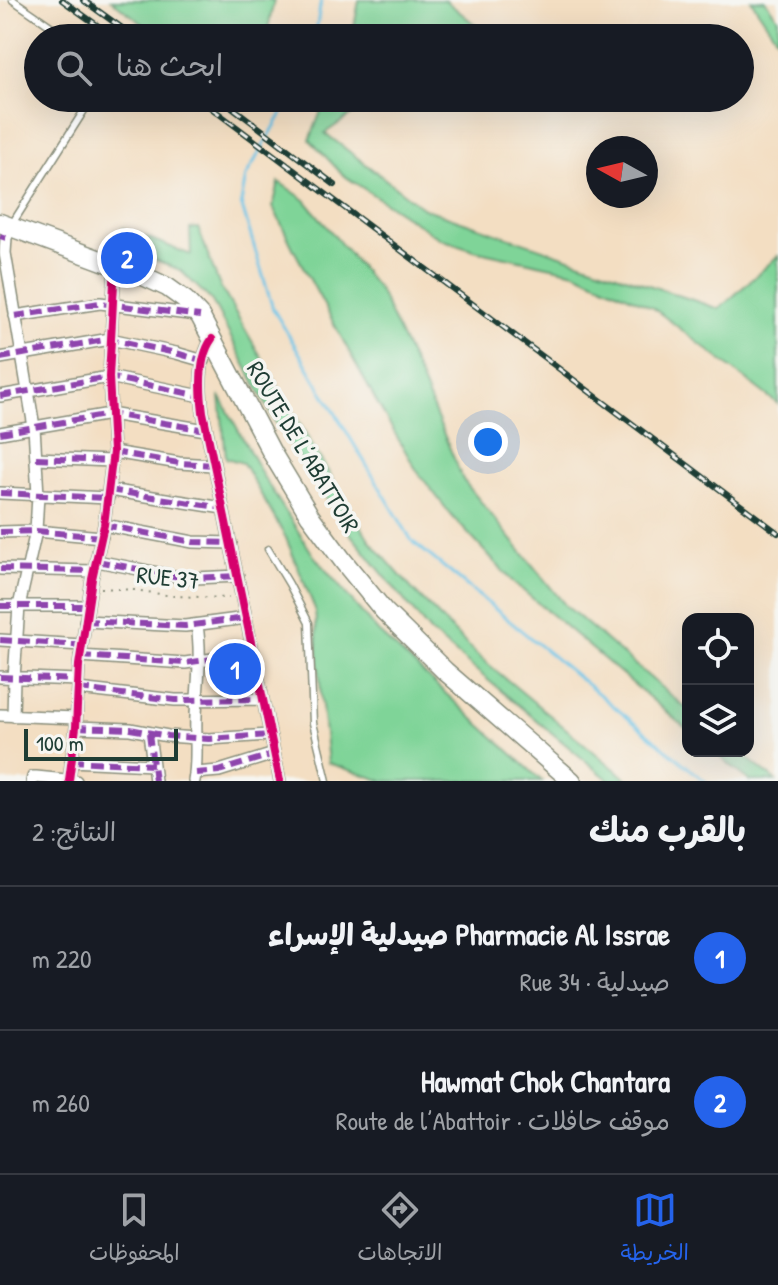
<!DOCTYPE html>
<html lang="ar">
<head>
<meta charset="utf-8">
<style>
  :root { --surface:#171b24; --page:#242831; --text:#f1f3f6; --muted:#9ea1a6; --line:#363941; --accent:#2563eb }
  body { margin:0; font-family:"Patrick Hand","Playpen Sans Arabic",sans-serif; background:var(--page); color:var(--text); direction:rtl }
  .controls { position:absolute; right:24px; bottom:24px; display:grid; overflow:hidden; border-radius:16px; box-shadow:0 8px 32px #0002 }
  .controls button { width:72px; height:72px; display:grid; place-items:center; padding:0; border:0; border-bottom:2px solid var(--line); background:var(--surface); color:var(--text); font:40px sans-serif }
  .compass { position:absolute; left:586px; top:136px; width:72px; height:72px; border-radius:50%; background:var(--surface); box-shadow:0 8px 32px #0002; rotate:278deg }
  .scale { position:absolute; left:24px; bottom:20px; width:154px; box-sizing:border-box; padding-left:8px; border:4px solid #1f3d34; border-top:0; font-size:22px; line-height:28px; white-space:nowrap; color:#1f3d34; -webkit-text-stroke:6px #f6f6f2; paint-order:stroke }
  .you { position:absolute; left:488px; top:442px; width:28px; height:28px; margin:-20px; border:6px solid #fff; border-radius:50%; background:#1a73e8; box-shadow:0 0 0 12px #1a73e833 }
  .badge { display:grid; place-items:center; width:52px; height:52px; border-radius:50%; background:var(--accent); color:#fff; font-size:26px; font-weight:700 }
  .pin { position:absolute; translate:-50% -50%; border:4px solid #fff; box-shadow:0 2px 8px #0006 }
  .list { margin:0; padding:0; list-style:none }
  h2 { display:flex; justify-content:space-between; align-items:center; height:104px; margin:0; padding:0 32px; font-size:34px }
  h2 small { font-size:26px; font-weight:400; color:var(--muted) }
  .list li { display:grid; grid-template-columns:52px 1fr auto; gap:24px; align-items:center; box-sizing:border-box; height:144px; padding:0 32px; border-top:2px solid var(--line) }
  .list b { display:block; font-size:30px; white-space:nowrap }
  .list p { margin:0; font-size:26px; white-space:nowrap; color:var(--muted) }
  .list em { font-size:26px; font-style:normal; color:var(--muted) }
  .icon { flex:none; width:44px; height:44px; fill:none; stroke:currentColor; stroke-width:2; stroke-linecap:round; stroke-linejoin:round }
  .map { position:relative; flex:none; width:778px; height:781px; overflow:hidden; direction:ltr }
  .search { position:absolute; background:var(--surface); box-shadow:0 8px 32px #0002; left:24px; right:24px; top:24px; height:88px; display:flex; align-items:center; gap:20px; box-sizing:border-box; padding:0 28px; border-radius:44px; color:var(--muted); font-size:30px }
  .sheet { height:392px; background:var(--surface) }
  nav { display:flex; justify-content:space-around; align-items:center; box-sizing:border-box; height:112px; border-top:2px solid var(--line); background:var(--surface); font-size:22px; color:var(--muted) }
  nav a { display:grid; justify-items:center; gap:4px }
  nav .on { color:var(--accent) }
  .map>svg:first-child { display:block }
  .green { fill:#7fd498; stroke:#4f8866; stroke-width:2 }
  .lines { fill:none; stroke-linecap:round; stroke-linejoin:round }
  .stream { stroke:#68c2e6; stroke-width:3 }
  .lane-casing { stroke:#898e7b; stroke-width:9 }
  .street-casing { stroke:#898e7b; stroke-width:14 }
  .primary-casing { stroke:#898e7b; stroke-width:21 }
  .path { stroke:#898e7b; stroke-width:2; stroke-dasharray:2 6; stroke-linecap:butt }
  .lane { stroke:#fff; stroke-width:6 }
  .street { stroke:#fff; stroke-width:11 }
  .primary { stroke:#fff; stroke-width:18 }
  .rail-casing { stroke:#1f3d34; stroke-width:6 }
  .rail { stroke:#f6f6f2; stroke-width:3; stroke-dasharray:9; stroke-linecap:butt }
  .quiet { stroke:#8e44ad; stroke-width:6; stroke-dasharray:12 6; stroke-linecap:butt }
  .cycleway-casing { stroke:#f6f6f2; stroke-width:13 }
  .cycleway { stroke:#d6006c; stroke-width:8 }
  .labels { text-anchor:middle; stroke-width:7; stroke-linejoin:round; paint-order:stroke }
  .street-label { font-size:24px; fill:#1f3d34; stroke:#f6f6f2 }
</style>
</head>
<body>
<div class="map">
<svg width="778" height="781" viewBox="0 0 778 781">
  <rect width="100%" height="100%" fill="#f6f6f2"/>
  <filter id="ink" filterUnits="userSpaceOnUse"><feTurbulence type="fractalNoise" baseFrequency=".0125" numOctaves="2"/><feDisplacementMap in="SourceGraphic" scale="16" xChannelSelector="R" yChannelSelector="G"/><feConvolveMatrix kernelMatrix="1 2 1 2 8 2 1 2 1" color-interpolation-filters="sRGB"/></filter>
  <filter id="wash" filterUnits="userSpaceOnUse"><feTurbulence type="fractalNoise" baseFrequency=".006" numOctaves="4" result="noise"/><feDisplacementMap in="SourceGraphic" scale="32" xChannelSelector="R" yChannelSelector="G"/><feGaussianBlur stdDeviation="1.8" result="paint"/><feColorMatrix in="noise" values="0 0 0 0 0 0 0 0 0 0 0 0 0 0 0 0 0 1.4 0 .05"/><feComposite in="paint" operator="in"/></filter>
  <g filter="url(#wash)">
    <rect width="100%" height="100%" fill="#f3dec2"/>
    <!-- green -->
    <path class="green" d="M111,0H274L266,38H162Z
      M359,0H445L478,27L462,38H349L355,22Z
      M751,0H765L778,18V40Z
      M326,98H376L325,133L423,208L719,309L778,256V404L652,307L575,272L474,250L441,239L343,175L310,140Z
      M279,182L305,200L379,290L422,382L463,480L565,605L688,710V730L513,582L452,516L417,471L376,401L294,250L273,207Z
      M123,228L191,255L190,229L198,228L219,284L312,445L370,541L412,589L476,654L629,781H610L430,632L351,535L275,422L212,301L180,270L114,243Z
      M220,396L264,478L314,556L378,632L542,781H383L328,763L321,697L315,609L286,538L243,463L226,458Z
      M713,751H738L776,781H750Z"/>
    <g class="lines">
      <!-- stream -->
      <path class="stream" d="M315,38L321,0
        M291,98L246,176L241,203L273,309L412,541L705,781"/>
    </g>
  </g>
  <g filter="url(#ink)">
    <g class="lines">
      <!-- lane casing -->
      <g class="lane-casing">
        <path id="lane" d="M13,0L68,38
          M12,224L92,98
          M268,549L289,584L309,623L313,723L327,781"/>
      </g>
      <!-- street casing -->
      <g class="street-casing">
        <path id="street" d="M10,227L6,238L5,253L34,427L38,495L36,531L19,606L14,678L13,716
          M15,316L100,303L197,315
          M212,339C198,358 200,389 203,412L280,781
          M0,358L110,339L176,353L204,361
          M0,396L109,377L201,396
          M0,433L110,414L206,430
          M113,452L179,463L213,465
          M36,458L112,461
          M109,490L223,508
          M0,493L108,498
          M104,525L193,542L231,543
          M0,532L36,531L102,537
          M97,561L179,577L195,578L238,576
          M0,569L94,571
          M0,606H88
          M85,621L185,626L246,618
          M0,640L82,645
          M80,656L185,663L254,653
          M0,677L78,680
          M78,689L175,700L263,699
          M0,715L76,718
          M76,727L130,729L168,736L209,739L269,735
          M149,733L155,781
          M71,761L153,765
          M196,773L219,771L274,754
          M69,780L76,727L79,665L92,579L104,525L113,452L109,377L115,264
          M32,781L33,777H36L76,781
          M194,781C198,759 195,738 196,716C197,686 202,656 197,626"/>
      </g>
      <!-- primary casing -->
      <g class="primary-casing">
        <path id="primary" d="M0,223L141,275L167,287L185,300L200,316L272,453L310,516L344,562L384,611L445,671L572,781"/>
      </g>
      <!-- path -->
      <path class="path" d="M101,588L135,590L172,596L229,598"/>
      <!-- lane -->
      <use href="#lane" class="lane"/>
      <!-- street -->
      <use href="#street" class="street"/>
      <!-- primary -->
      <use href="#primary" class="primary"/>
      <!-- rail casing -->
      <g class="rail-casing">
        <path id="rail" d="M62,0L115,38
          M83,0L136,38
          M198,98L778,533
          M220,98L335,185"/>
      </g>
      <!-- rail -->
      <use href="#rail" class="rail"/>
      <!-- quiet -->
      <path class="quiet" d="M0,236L6,238
        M15,316L100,303L200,316
        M0,358L110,339L176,353L204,361
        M0,396L109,377L201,396
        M0,433L110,414L206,430
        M113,452L179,463L213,465
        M36,458L112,461
        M109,490L223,508
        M0,493L108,498
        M104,525L193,542L231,543
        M0,532L36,531L102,537
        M97,561L179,577L195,578L238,576
        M0,569L94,571
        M0,606H88
        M85,621L185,626L246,618
        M0,640L82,645
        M80,656L185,663L254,653
        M0,677L78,680
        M78,689L175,700L263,699
        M76,727L130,729L168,736L209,739L269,735
        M149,733L155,781
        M71,761L153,765
        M196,773L219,771L274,754"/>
      <!-- cycleway casing -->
      <g class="cycleway-casing">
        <path id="cycleway" d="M212,339C198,358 200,389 203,412L280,781
          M69,780L76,727L79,665L92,579L104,525L113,452L109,377L115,264"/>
      </g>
      <!-- cycleway -->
      <use href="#cycleway" class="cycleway"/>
    </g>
  </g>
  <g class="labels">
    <!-- street labels -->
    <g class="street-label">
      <text transform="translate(303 447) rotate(59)" y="8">ROUTE DE L’ABATTOIR</text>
      <text transform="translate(168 578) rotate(6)" y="8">RUE 37</text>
    </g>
  </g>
</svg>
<div class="controls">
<button><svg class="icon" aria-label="locate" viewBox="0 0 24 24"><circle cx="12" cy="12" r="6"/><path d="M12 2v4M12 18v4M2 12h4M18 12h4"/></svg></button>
<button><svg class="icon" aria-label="layers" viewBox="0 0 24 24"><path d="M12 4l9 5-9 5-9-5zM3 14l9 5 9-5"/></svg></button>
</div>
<svg class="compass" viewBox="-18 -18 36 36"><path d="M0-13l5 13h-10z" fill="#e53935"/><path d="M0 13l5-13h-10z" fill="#9ea1a6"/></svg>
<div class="scale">100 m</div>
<div class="you"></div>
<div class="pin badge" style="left:235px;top:669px">1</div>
<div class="pin badge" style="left:127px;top:258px">2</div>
<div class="search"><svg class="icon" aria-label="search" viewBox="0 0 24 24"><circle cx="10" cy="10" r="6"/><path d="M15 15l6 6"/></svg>ابحث هنا</div>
</div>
<section class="sheet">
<h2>بالقرب منك<small>النتائج: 2</small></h2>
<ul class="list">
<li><span class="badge">1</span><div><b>Pharmacie Al Issrae صيدلية الإسراء</b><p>صيدلية · Rue 34</p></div><em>220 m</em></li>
<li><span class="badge">2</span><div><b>Hawmat Chok Chantara</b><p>موقف حافلات · Route de l’Abattoir</p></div><em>260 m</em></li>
</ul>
</section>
<nav>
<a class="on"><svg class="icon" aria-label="map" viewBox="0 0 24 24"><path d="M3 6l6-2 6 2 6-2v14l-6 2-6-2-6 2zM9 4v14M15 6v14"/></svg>الخريطة</a>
<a><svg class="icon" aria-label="directions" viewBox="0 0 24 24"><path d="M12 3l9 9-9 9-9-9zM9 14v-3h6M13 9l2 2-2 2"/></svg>الاتجاهات</a>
<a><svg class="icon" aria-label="saved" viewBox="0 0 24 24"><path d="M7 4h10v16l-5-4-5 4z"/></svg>المحفوظات</a>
</nav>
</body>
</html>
